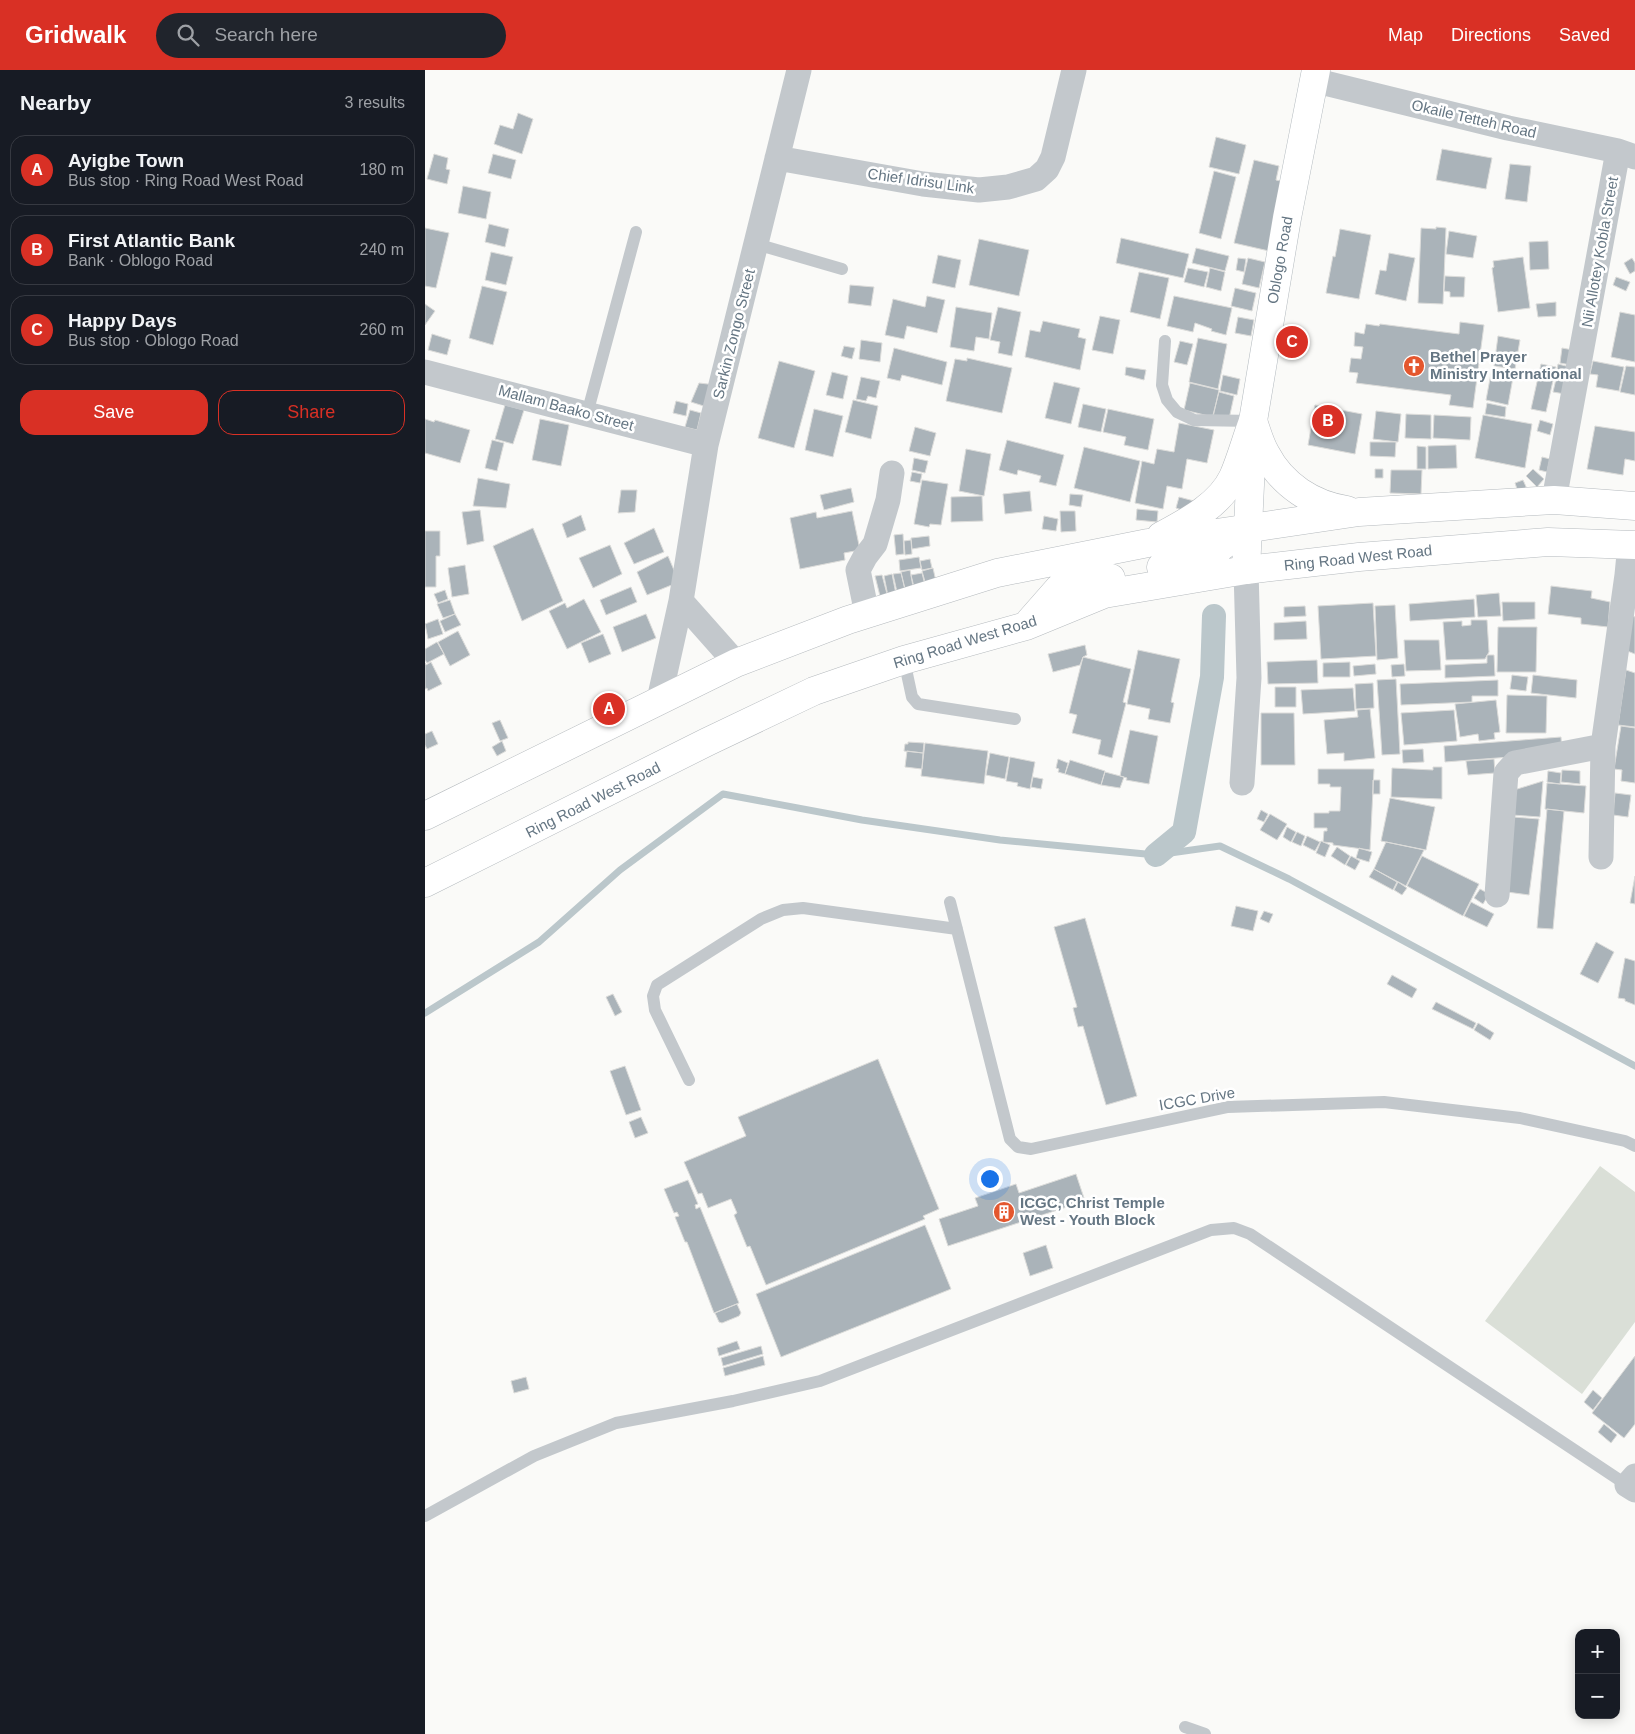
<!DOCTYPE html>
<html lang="en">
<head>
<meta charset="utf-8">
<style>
  :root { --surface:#171b24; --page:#20242c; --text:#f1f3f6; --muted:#9ea1a6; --line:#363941; --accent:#d93025 }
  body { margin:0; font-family:Arial,sans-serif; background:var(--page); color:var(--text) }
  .controls { position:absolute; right:15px; bottom:15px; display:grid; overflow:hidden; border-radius:10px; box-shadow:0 2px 12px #0003 }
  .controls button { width:45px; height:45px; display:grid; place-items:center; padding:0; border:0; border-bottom:1px solid var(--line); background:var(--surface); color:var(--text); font:25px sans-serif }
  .you { position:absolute; left:564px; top:1108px; width:18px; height:18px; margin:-12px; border:4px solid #fff; border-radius:50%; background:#1a73e8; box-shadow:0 0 0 8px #1a73e833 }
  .badge { display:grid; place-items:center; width:32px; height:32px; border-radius:50%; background:var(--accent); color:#fff; font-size:16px; font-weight:700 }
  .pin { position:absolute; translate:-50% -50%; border:2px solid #fff; box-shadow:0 1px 5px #0006 }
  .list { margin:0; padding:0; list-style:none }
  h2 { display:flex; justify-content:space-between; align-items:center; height:65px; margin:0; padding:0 20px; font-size:21px }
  h2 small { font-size:16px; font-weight:400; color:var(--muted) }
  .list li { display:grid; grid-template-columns:32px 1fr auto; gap:15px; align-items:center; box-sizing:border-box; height:70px; margin:0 10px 10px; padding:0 10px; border:1px solid var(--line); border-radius:15px }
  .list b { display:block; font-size:19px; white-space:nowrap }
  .list p { margin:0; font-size:16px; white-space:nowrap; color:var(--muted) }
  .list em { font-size:16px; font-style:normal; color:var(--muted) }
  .actions { display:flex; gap:10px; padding:15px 20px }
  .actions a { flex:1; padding:11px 0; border:1px solid var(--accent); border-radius:15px; text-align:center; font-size:18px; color:var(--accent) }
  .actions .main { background:var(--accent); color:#fff }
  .icon { flex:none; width:28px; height:28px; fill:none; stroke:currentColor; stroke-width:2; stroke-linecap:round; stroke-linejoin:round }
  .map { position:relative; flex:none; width:1210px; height:1664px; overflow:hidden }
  header { display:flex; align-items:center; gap:30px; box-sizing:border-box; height:70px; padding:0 25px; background:var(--accent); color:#fff }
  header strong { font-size:24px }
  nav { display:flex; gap:28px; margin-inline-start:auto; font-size:18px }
  .search { width:350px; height:45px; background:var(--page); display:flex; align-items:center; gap:12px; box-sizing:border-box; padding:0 18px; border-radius:28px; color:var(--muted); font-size:19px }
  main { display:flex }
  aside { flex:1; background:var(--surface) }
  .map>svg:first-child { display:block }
  .green { fill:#dadfd7 }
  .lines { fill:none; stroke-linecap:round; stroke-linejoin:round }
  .stream { stroke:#bbc7cb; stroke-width:7 }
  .canal { stroke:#bbc7cb; stroke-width:24 }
  .building { fill:#aab3b9; stroke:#dcdcda }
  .secondary-casing { stroke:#b3babf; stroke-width:29 }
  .primary-casing { stroke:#b5babe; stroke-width:29 }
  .service { stroke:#c3c8cc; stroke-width:12 }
  .minor { stroke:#c3c8cc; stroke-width:25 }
  .secondary { stroke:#fff; stroke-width:28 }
  .primary { stroke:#fff; stroke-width:28 }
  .labels { text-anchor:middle; stroke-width:5; stroke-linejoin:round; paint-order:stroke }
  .street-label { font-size:15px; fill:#657683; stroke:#fff }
  .poi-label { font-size:15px; font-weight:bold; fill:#657683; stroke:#fff; text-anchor:start }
</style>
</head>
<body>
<header>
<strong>Gridwalk</strong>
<div class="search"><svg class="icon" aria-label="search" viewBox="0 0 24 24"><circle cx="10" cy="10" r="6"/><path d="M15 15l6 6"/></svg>Search here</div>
<nav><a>Map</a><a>Directions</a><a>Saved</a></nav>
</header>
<main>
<aside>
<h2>Nearby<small>3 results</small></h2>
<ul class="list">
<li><span class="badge">A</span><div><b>Ayigbe Town</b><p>Bus stop · Ring Road West Road</p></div><em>180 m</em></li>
<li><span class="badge">B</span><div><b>First Atlantic Bank</b><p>Bank · Oblogo Road</p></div><em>240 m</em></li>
<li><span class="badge">C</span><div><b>Happy Days</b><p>Bus stop · Oblogo Road</p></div><em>260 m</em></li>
</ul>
<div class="actions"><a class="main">Save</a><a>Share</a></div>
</aside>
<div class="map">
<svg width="1210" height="1664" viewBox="0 0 1210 1664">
  <rect width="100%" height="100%" fill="#fafaf8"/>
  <!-- green -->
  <path class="green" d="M1175,1096L1210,1122V1252L1157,1324L1060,1251Z"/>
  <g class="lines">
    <!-- stream -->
    <path class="stream" d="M0,943L114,872L195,800L298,724L437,750L575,770L731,785L795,776L864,809L1210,996"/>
    <!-- canal -->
    <path class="canal" d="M731,785L759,762L787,607L789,546"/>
  </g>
  <!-- building -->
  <path class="building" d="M93,43L108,49L97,84L69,74L75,55L88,59Z
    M791,67L821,75L814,104L784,97Z
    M1017,79L1067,88L1061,119L1011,110Z
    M9,84L23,88L21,99L25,100L22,114L2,109Z
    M68,84L91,90L86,109L63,103Z
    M829,90L854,96L851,110L860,112L844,181L809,173Z
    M1085,94L1106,96L1102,132L1080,129Z
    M789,101L811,107L796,169L774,163Z
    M38,116L66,122L61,149L33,143Z
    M64,154L84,159L80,177L60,172Z
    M1011,157L1021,158L1018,234L993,233L996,158L1011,159Z
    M0,158L24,163L11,218L0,216Z
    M915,159L946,165L934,229L901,223L908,186L910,187Z
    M1024,161L1052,166L1048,188L1021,184Z
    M696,168L764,184L758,208L691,193Z
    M554,169L604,180L594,226L544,215Z
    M1123,171L1124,199L1105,200L1104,172Z
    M771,178L804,186L800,201L767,193Z
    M66,182L88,187L81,215L60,210Z
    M964,183L990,188L981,231L950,224L955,200L961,201Z
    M513,185L536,190L530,218L507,213Z
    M1098,187L1105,238L1073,242L1067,198L1069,197L1068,191Z
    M813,188L821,189L819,202L811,200Z
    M823,188L840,192L834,218L817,214Z
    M1207,188L1210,193V201L1205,204L1199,193Z
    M763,198L783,202L779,217L759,212Z
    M785,198L800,202L796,221L781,217Z
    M714,202L744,208L735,249L705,242Z
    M1020,206L1040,207L1039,227H1025V222L1019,221Z
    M1191,207L1205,212L1201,221L1188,215Z
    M425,215L449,217L446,236L423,233Z
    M57,216L82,222L68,275L44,268Z
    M810,218L831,223L827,241L806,236Z
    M502,226L520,230L512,263L482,256L479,269L460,265L468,229L500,237Z
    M749,226L807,238L801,265L786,261L787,259L770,253L768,262L742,256Z
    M1131,232V246L1113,247L1111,234Z
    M0,234L10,241L0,255Z
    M531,237L567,243L564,269L551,267L549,281L525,277Z
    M573,237L596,242L587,286L573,283L575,272L565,270Z
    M1195,242L1210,245V292L1186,287Z
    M675,246L695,250L688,284L667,280Z
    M813,247L829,250L826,266L810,263Z
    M618,251L655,259L653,267L661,269L655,300L600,287L605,260L615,262Z
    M1035,252L1059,255L1048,338L1024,335L1026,325L931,313L933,303L924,302L926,288L936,289L938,277L929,276L930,262L939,264L941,254L954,256L955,254L1034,264Z
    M7,264L26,270L22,285L3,280Z
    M1073,266L1095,270L1090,299L1069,296Z
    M773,268L802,274L793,319L764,312Z
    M436,270L457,273L455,292L434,289Z
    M755,271L768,274L762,295L749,292Z
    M419,276L430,278L427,289L416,286Z
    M469,278L522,292L517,315L477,305L475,311L462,308Z
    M1137,278L1148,280L1146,295L1135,293Z
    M542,288L587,298L577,343L521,331L530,289L542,291Z
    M354,291L390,301L369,378L333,368Z
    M1168,291L1199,297L1194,321L1171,317L1173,305L1165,304Z
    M1116,294L1131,297L1121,342L1106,339Z
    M1133,294L1145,297L1142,309L1131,307Z
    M1201,296L1210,297V325L1195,322Z
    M701,297L721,300L719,310L700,305Z
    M1067,298L1089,302L1083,335L1061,330Z
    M407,302L423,306L418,329L401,325Z
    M798,305L815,309L812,325L795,321Z
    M436,307L455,311L451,328L443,326L441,331L431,329Z
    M1131,309L1142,311L1140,324L1128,322Z
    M629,312L655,318L646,354L620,348Z
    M274,313L291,315L285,338L266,332Z
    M765,313L794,320L788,347L759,340Z
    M794,322L809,326L804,349L788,345Z
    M428,330L453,336L446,369L420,362Z
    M251,331L263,334L261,346L248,343Z
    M1062,333L1081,337L1080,347L1060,344Z
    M658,334L681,339L676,362L653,357Z
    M80,335L99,340L88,374L70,369Z
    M890,335L937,344L930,384L883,375Z
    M389,339L418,346L408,387L380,380Z
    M683,339L729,349L723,380L699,375L701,367L678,362Z
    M265,340L276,343L272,360L260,357Z
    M951,341L976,344L973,372L948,369Z
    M981,344L1006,345V369L980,368Z
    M1009,345L1046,347L1045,370L1008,368Z
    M1058,345L1107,354L1100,398L1050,388Z
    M0,349L9,352L10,350L45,360L35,393L0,383Z
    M115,349L144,355L136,396L107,390Z
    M1115,350L1128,354L1125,365L1112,361Z
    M754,353L789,360L782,393L762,389L757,419L742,416L738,439L710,433L717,391L729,394L732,379L749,382Z
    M1170,356L1210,362V391L1200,389L1198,405L1162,399Z
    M490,357L511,363L505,386L484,381Z
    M67,370L79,373L72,401L60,398Z
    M582,370L639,385L631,416L614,412L616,406L593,400L592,405L574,400Z
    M945,372H971L970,387L945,386Z
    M1031,375L1032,398L1003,399V376Z
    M992,376L1001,377V399H992Z
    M659,377L715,391L705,432L649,418Z
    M541,379L566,384L559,426L534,421Z
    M1117,387L1125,389L1122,402L1114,400Z
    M489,388L503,391L500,403L487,400Z
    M950,399H958V408H950Z
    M1108,399L1119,409L1112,417L1101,406Z
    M966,400H997L996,424L965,423Z
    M487,402L497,404L495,413L485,411Z
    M53,408L85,414L81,438L48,436Z
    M497,410L523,414L516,455L505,454L504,457L489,454Z
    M1098,410L1103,421L1094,425L1090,413Z
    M426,418L429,432L399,440L395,425Z
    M196,420H212L210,442L193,443Z
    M605,421L607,441L580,444L578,424Z
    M645,424L658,425L656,437L644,435Z
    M557,426L558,451L526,452V427Z
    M754,427L769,431L766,443L751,438Z
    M712,439L733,441L732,452L711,450Z
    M55,440L59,471L42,475L37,442Z
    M427,441L435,480L419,483L420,490L375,499L365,448L391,442L392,448Z
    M635,441H650L651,461L636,462Z
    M156,445L161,460L142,468L137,454Z
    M619,446L633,449L631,461L617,459Z
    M108,458L138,531L97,551L68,476Z
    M229,458L239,482L209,494L199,473Z
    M0,461H15V486H11V517H0Z
    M478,464L479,484L471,485L469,465Z
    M504,466L505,476L487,479L486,468Z
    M486,470L487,484L480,485L479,471Z
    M185,475L197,504L168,518L154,488Z
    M243,486L254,512L222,525L212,502Z
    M494,487L496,498L475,501L474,490Z
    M505,489L507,498L497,500L495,491Z
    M40,495L44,524L27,527L23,498Z
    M508,498L512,516L502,519L497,501Z
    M485,500L489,522L481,523L476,502Z
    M476,503L480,520L472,522L468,504Z
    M497,503L501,519L490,521L486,505Z
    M467,504L471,524L463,526L459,506Z
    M457,505L462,524L455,526L450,506Z
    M1126,516L1167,521L1166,528L1185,532L1183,557L1156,554V548L1123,544Z
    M206,517L212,532L181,545L175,530Z
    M20,520L23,529L13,533L9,524Z
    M1074,523L1076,546L1053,547L1051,525Z
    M159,529L176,562L142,579L124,541L140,533L142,538Z
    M1049,529L1050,547L985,551L984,534Z
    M25,530L30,544L18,548L12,534Z
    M1077,532H1110V549L1078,551Z
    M948,533L951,586L896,589L893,536Z
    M970,535L973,588L952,590L950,536Z
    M880,536L881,546L859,547V537Z
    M30,544L36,555L20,562L15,551Z
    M221,544L231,568L197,582L188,557Z
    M1208,546L1210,547V584L1197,579Z
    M13,549L18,564L3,569L0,554Z
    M1046,550H1062L1064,582L1060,589L1021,590L1018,552L1037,551V556L1046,555Z
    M881,551L882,569L849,570V553Z
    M1073,557H1112L1111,602H1072Z
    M33,561L45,585L25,596L13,572Z
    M178,564L186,584L164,593L156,573Z
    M979,570H1014L1016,600L981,601Z
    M12,572L19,584L2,593L0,590V579Z
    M660,575L662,585L658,587L655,595L628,602L623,584Z
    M713,580L755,589L746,632L749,633L745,653L723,649L725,639L702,634Z
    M1062,585H1069L1070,606L1020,608V595L1062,593Z
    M658,587L706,599L698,632L701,633L687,688L673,684L676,670L647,663L652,645L644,643Z
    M892,590L893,613L843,614L842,592Z
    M6,592L17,614L3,621L2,618L0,619V593L1,595Z
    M925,592V607H898V593Z
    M950,594L951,604L929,606L928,596Z
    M979,594L980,606L967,607L966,595Z
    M1201,600L1210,603V657L1193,655Z
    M1087,605L1103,607L1101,621L1085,619Z
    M1108,605L1152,610L1151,628L1106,623Z
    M971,609L975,684L957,685L952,610Z
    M1073,610V626H1047V632L976,635L975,614Z
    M948,613L949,638L931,639L930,614Z
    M850,617H871V637H850Z
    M928,618L930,641L878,644L876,620Z
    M1082,625L1122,626L1121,663H1081Z
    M1071,630L1075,662L1069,663L1070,669L1054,671L1053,664L1035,667L1030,634Z
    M945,639L950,688L919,691V683L902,684L899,650L933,647L932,640Z
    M1029,640L1032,671L979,675L976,643Z
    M836,643H869L870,695H836Z
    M75,650L83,668L75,671L67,653Z
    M1196,656L1210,658V713L1196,711L1197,700L1189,699Z
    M705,660L733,666L724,714L701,710L702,708L695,706Z
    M7,661L13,674L2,679L0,675V664Z
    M1136,667L1137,683L1020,692L1019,676Z
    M77,671L81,681L72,686L67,677Z
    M483,672L499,673L498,683L479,681L480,674H483Z
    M500,673L563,681L559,714L496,706Z
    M998,679L999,692L978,693L977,680Z
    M482,681L498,683L497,699L480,697Z
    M565,683L584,687L580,709L561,705Z
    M585,687L610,692L605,719L592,716L593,713L581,711Z
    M633,689L643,693L640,704L633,702L634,699L631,698Z
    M1069,689L1070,703L1043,705L1041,691Z
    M645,690L680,701L676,715L640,704Z
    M1008,697H1017V729L966,727L967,698L1008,700Z
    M893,699H949L945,780L908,775V773L898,772L899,761H902V758H889V743H904V741H915L916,717H905V714H893Z
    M1137,700L1155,701V714L1136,712Z
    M1123,701L1136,703L1135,714L1122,712Z
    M680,702L699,707L695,718L676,715Z
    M608,707L618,709L616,719L606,717Z
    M948,710H955V724H948Z
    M1118,711L1115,747L1087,745L1089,720Z
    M1122,713L1161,716L1159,743L1120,739Z
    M1190,723L1206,725L1203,747L1188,745Z
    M965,728L1010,737L1001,780L956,771Z
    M1122,739L1139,741L1128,859L1112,858Z
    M836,740L843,744L839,752L832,749Z
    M845,744L862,754L852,770L835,760Z
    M1088,747L1114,749L1104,825L1082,822Z
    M862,757L871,762L866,772L858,767Z
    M872,762L880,766L876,776L867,772Z
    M882,766L895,772L890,781L878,775Z
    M896,771L905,775L900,787L891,783Z
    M961,772L999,780L981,816L949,799Z
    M912,777L925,786L920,795L906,786Z
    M934,778L947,782L944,792L931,788Z
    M926,786L935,791L930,800L921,795Z
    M997,786L1054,814L1038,846L982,816Z
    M949,799L972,812L968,820L944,807Z
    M1210,806V834L1205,833Z
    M973,812L982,818L977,825L969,820Z
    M1055,819L1064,824L1058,834L1049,828Z
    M1046,832L1069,844L1062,857L1039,846Z
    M811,836L833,841L828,861L806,856Z
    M839,841L848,844L844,853L835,849Z
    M660,848L712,1026L681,1035L658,956L653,957L648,938L652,937L629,857Z
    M1171,872L1189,882L1173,913L1155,904Z
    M1200,888L1210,891V935L1200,931V929L1193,928Z
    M967,905L992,919L987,928L962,914Z
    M188,924L197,942L190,946L181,927Z
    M1011,932L1051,953L1048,959L1007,939Z
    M1053,953L1069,963L1065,970L1049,960Z
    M453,989L514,1139L498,1146L500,1149L341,1215L325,1176L322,1177L309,1145L312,1143L306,1129L283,1138L277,1123L273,1124L259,1092L321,1066L313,1047Z
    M200,996L216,1040L201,1045L185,1001Z
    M216,1047L223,1063L210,1068L204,1052Z
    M651,1104L660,1131L523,1176L514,1149L553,1136L550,1128L591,1114L594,1123Z
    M263,1110L273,1134L270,1135L271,1139L275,1137L314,1233L289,1243L262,1172H260L250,1147L254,1146L252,1142L249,1143L239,1119Z
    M500,1155L526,1219L356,1287L331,1224Z
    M621,1175L628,1198L605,1206L598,1183Z
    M312,1234L316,1243L314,1246L297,1253L294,1252L290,1243Z
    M312,1271L315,1279L294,1286L292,1278Z
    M336,1276L338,1284L298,1296L296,1288Z
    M338,1286L340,1295L300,1306L298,1298Z
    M1210,1286V1354L1199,1368L1167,1343Z
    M101,1307L104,1319L89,1323L86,1311Z
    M1168,1320L1177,1328L1168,1340L1159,1332Z
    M1179,1354L1192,1365L1186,1373L1173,1362Z"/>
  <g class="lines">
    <!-- secondary casing -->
    <g class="secondary-casing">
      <path id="secondary" d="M821,500L828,351L862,148L891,0"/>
    </g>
    <!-- primary casing -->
    <g class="primary-casing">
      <path id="primary" d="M828,351C832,362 835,374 841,384C857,415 888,435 922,440
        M736,466C762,452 795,435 808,407C816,389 821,369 828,351
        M736,497L785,485L818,461
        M605,551L634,518L686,508
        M0,746L311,593L423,550L572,503L723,473L934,442L1129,430L1210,436
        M0,813L282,672L389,621L479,590L601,556L679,524L821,500L934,487L1123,472L1210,475"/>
    </g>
    <!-- service -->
    <path class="service" d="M331,174L417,199
      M740,271L737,315L742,330L752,342L769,350L828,351
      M162,344L211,162
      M479,590L487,627L493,634L590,649
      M525,832L585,1069L593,1077L606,1079L803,1037L959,1032L1095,1048L1200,1071L1210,1076
      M264,1010L230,940L228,926L232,915L336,849L358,840L378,838L532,859
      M0,1446L109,1386L191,1353L308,1331L395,1311L786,1160L809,1158L825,1164L1202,1415
      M760,1657L780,1664"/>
    <!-- minor -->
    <path class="minor" d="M888,10L1083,58L1193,81L1210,87
      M352,88L498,114L554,120L583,117L611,109L622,99L628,87L649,0
      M0,302L281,375
      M1129,430L1193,81
      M256,531L311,593
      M442,544L433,500L440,487L450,474L463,430L467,403
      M234,630L256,531L281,375L374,0
      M817,713L824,608L821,500
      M1176,787L1178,676L1202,505L1205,474
      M1072,825L1081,703L1090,693L1178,676
      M1210,1406L1202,1415L1210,1420"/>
    <!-- secondary -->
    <use href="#secondary" class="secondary"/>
    <!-- primary -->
    <use href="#primary" class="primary"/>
  </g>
  <!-- icons -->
  <defs>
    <g id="church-disc" transform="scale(1.125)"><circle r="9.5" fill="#e4572e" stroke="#fff"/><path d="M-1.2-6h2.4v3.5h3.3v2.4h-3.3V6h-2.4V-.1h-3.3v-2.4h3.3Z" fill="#fff"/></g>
    <g id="building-disc" transform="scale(1.125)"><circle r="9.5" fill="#e4572e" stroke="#fff"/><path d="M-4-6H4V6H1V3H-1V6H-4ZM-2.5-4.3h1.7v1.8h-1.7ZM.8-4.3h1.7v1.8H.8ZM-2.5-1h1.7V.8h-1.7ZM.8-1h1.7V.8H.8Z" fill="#fff"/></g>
  </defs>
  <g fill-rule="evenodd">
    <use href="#church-disc" x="989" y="296"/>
    <use href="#building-disc" x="579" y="1142"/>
  </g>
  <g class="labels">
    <!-- street labels -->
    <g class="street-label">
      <text transform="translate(1049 49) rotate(13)" y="5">Okaile Tetteh Road</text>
      <text transform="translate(496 111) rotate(8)" y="5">Chief Idrisu Link</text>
      <text transform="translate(1175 182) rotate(-80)" y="5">Nii Allotey Kobla Street</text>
      <text transform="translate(855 190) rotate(-80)" y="5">Oblogo Road</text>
      <text transform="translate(309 264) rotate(-76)" y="5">Sarkin Zongo Street</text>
      <text transform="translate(141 338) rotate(15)" y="5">Mallam Baako Street</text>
      <text transform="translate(933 488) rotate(-6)" y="5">Ring Road West Road</text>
      <text transform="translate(540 572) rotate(-17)" y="5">Ring Road West Road</text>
      <text transform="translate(168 730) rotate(-27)" y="5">Ring Road West Road</text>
      <text transform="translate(772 1029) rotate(-10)" y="5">ICGC Drive</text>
    </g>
    <!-- poi labels -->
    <g class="poi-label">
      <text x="1005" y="292">Bethel Prayer<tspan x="1005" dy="17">Ministry International</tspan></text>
      <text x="595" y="1138">ICGC, Christ Temple<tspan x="595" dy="17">West - Youth Block</tspan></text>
    </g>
  </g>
</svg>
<div class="controls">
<button>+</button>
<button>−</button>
</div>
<div class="you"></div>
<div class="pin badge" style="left:184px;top:639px">A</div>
<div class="pin badge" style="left:903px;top:351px">B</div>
<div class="pin badge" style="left:867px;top:272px">C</div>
</div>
</main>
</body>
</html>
